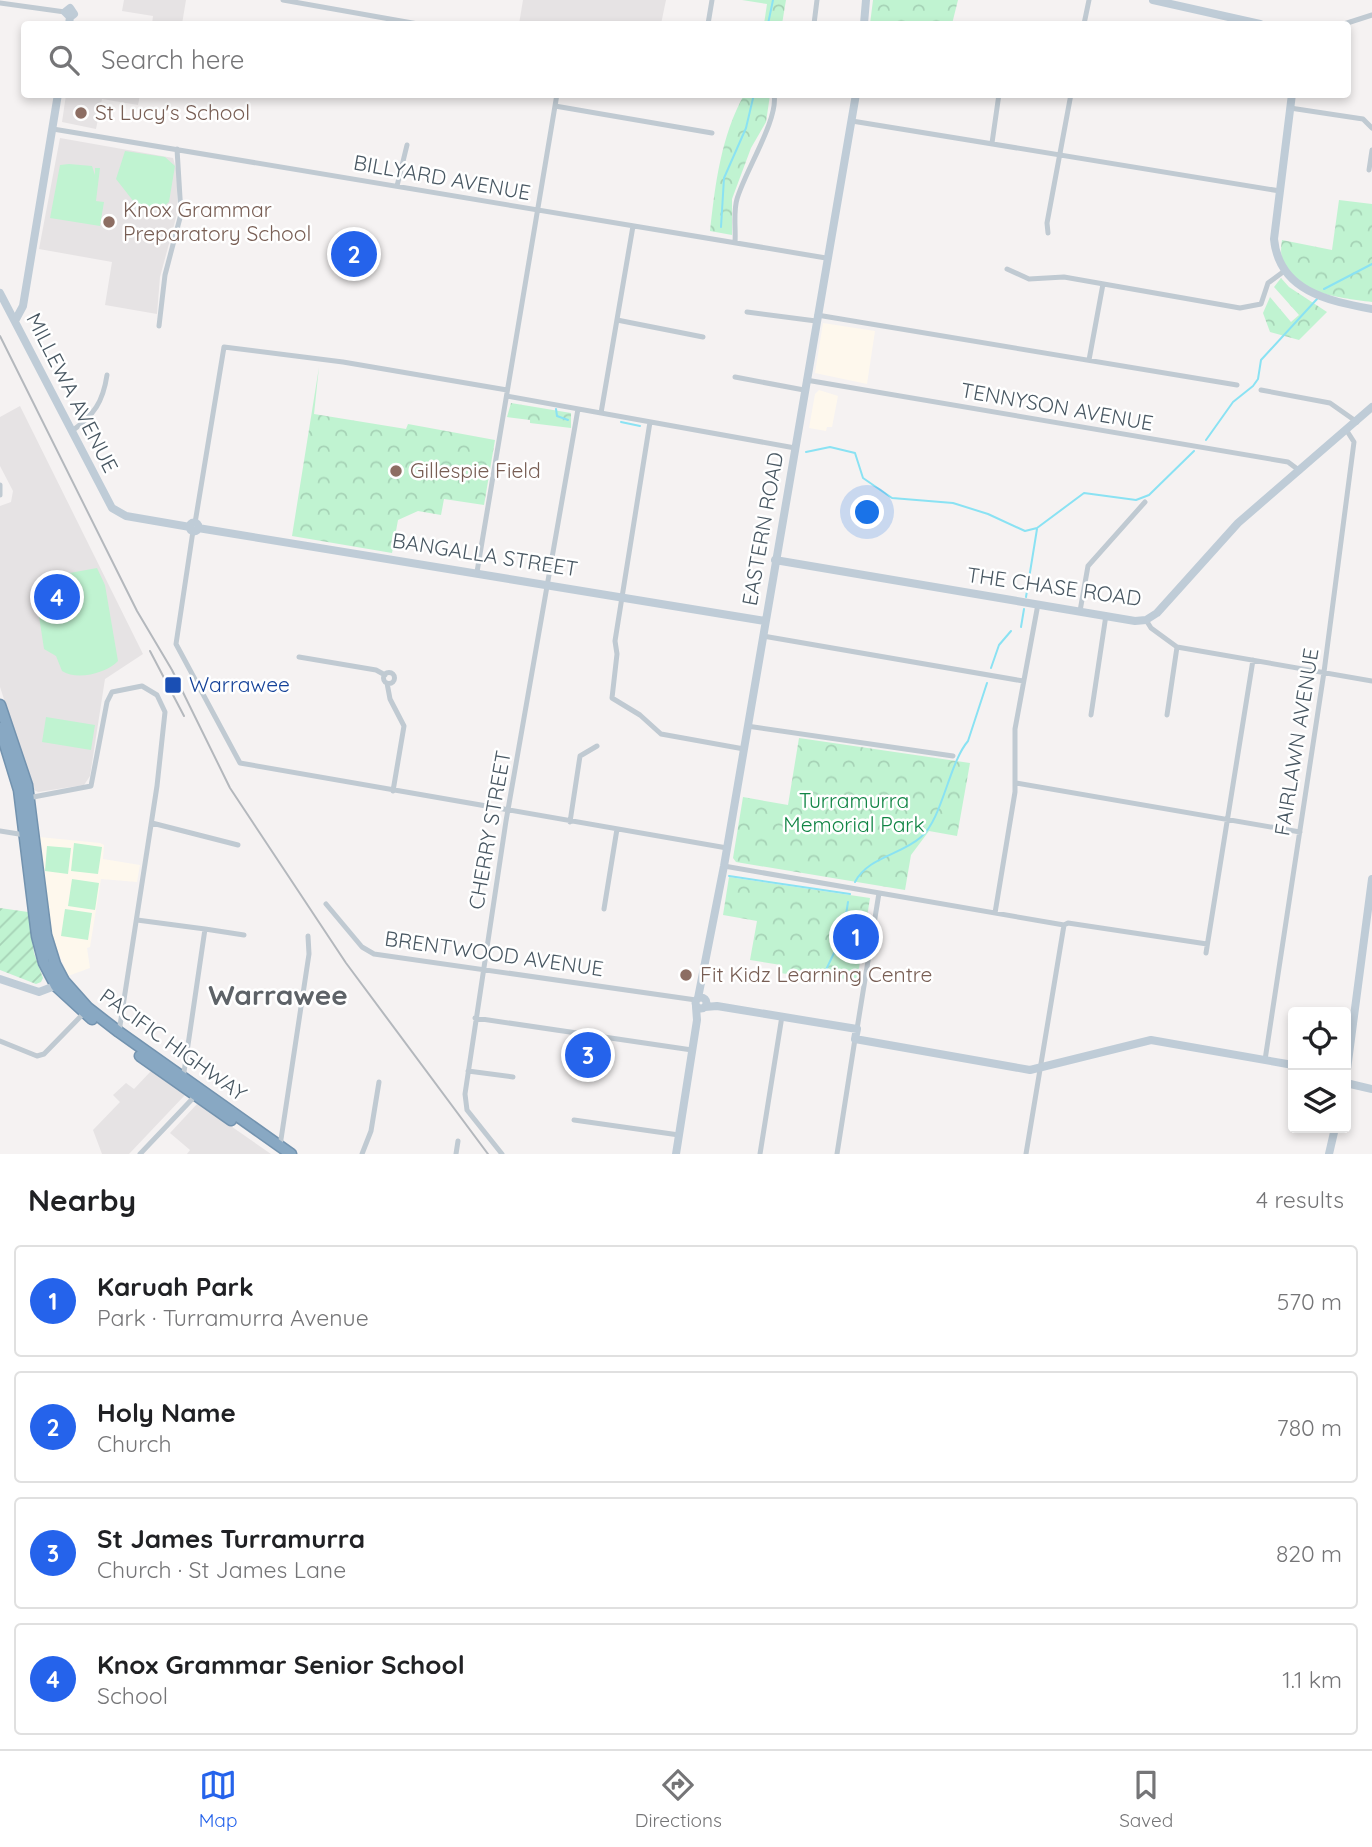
<!DOCTYPE html>
<html lang="en">
<head>
<meta charset="utf-8">
<style>
  :root { --surface:#fff; --page:#f2f2f2; --text:#202124; --muted:#757577; --line:#e0e0e0; --accent:#2563eb }
  body { margin:0; font-family:Quicksand,sans-serif; background:var(--page); color:var(--text) }
  .controls { position:absolute; right:21px; bottom:21px; display:grid; overflow:hidden; border-radius:7px; box-shadow:0 4px 10px #0003 }
  .controls button { width:63px; height:63px; display:grid; place-items:center; padding:0; border:0; border-bottom:2px solid var(--line); background:var(--surface); color:var(--text); font:35px sans-serif }
  .you { position:absolute; left:868px; top:513px; width:24px; height:24px; margin:-18px; border:5px solid #fff; border-radius:50%; background:#1a73e8; box-shadow:0 0 0 10px #1a73e833 }
  .badge { display:grid; place-items:center; width:46px; height:46px; border-radius:50%; background:var(--accent); color:#fff; font-size:23px; font-weight:700 }
  .pin { position:absolute; translate:-50% -50%; border:4px solid #fff; box-shadow:0 2px 7px #0006 }
  .list { margin:0; padding:0; list-style:none }
  h2 { display:flex; justify-content:space-between; align-items:center; height:91px; margin:0; padding:0 28px; font-size:30px }
  h2 small { font-size:23px; font-weight:400; color:var(--muted) }
  .list li { display:grid; grid-template-columns:46px 1fr auto; gap:21px; align-items:center; box-sizing:border-box; height:112px; margin:0 14px 14px; padding:0 14px; border:2px solid var(--line); border-radius:7px }
  .list b { display:block; font-size:26px; white-space:nowrap }
  .list p { margin:0; font-size:23px; white-space:nowrap; color:var(--muted) }
  .list em { font-size:23px; font-style:normal; color:var(--muted) }
  .icon { flex:none; width:38px; height:38px; fill:none; stroke:currentColor; stroke-width:2; stroke-linecap:round; stroke-linejoin:round }
  .map { position:relative; flex:none; width:1372px; height:1154px; overflow:hidden }
  .search { position:absolute; background:var(--surface); box-shadow:0 4px 10px #0003; left:21px; right:21px; top:21px; height:77px; display:flex; align-items:center; gap:18px; box-sizing:border-box; padding:0 24px; border-radius:7px; color:var(--muted); font-size:26px }
  .sheet { height:595px; background:var(--surface) }
  nav { display:flex; justify-content:space-around; align-items:center; box-sizing:border-box; height:98px; border-top:2px solid var(--line); background:var(--surface); font-size:19px; color:var(--muted) }
  nav a { display:grid; justify-items:center; gap:4px }
  nav .on { color:var(--accent) }
  .map>svg:first-child { display:block }
  .commercial { fill:#fef8ed }
  .education { fill:#e6e3e4 }
  .grass { fill:#c0f3d1 }
  .forest { fill:url(#forest-crowns) }
  .garden { fill:url(#garden-furrows) }
  .lines { fill:none; stroke-linecap:round; stroke-linejoin:round }
  .stream { stroke:#8ae2f3; stroke-width:2 }
  .highway-casing { stroke:#7393af; stroke-width:13 }
  .street { stroke:#c0cad2; stroke-width:5 }
  .secondary { stroke:#bfccd7; stroke-width:8 }
  .highway { stroke:#88a8c3; stroke-width:10 }
  .rail { stroke:#b4b8bd; stroke-width:2 }
  .education-dot { fill:#8d6e63; stroke:#fff; stroke-width:2.5 }
  .transit-dot { fill:#1a4fb4; stroke:#fff; stroke-width:2.5 }
  .labels { text-anchor:middle; stroke-width:5; stroke-linejoin:round; paint-order:stroke }
  .education-label { font-size:21px; fill:#785e54; stroke:#fff; text-anchor:start }
  .street-label { font-size:21px; fill:#485762; stroke:#fff }
  .transit-label { font-size:21px; fill:#164399; stroke:#fff; text-anchor:start }
  .park-label { font-size:21px; fill:#118545; stroke:#fff }
  .district-label { font-size:28px; font-weight:bold; fill:#5e6368; stroke:#fff }
</style>
</head>
<body>
<div class="map">
<svg width="1372" height="1154" viewBox="0 0 1372 1154">
  <defs>
    <pattern id="forest-crowns" width="20" height="18" patternUnits="userSpaceOnUse" patternTransform="scale(1.75)"><rect width="20" height="18" fill="#c0f3d1"/><path d="M2 6a3 3 0 1 1 6 0M12 15a3 3 0 1 1 6 0" fill="none" stroke="#a6d2b6"/></pattern>
    <pattern id="garden-furrows" width="10" height="10" patternUnits="userSpaceOnUse" patternTransform="scale(1.75)"><rect width="10" height="10" fill="#c0f3d1"/><path d="M-1 1l2-2M0 10L10 0M9 11l2-2" fill="none" stroke="#a6d2b6"/></pattern>
  </defs>
  <rect width="100%" height="100%" fill="#f5f2f2"/>
  <!-- commercial -->
  <path class="commercial" d="M823,323L875,331L867,384L815,373Z
    M819,390L838,396L832,427H827L826,431L809,428L815,394Z
    M39,837L100,843L104,845L103,859L140,865L137,882L101,879L90,947L87,948L90,968L68,976L52,936Z"/>
  <!-- education -->
  <path class="education" d="M124,0H186L182,24H152L153,16L122,11Z
    M523,0H666L661,24H519Z
    M66,95V94L140,95L138,105L102,99L96,129L62,122Z
    M60,138L173,158L177,172V214L160,277L157,314L105,305L112,262L39,249Z
    M20,406L143,654L105,679L90,776L84,785L38,792L34,790L0,687V506L11,502L13,491L0,466V417Z
    M151,1071L185,1095L129,1154H102L93,1130L120,1102L113,1095L126,1083L134,1089Z
    M197,1104H199L271,1154H187L190,1150L170,1133Z"/>
  <!-- grass -->
  <path class="grass" d="M125,151L165,157L175,166L169,202L159,210L134,202L116,179Z
    M69,164L92,166L95,175V168H100L96,201L104,202L100,226L50,218L60,165Z
    M97,568L105,585L118,661C107,673 77,681 62,671L56,656L44,649L37,603L45,595L42,578Z
    M46,717L95,725L91,750L42,742Z
    M74,843L102,847L98,874L71,871Z
    M47,846L71,848L68,874L45,871Z
    M72,879L99,883L95,910L68,906Z
    M65,909L92,913L88,940L61,936Z"/>
  <!-- forest -->
  <path class="forest" d="M742,0H786L782,24H764L767,4Z
    M873,0H958L952,24H870Z
    M744,95H770L766,122L751,148L732,199V235L710,231C715,185 721,136 744,95Z
    M1339,200L1372,204V302C1333,297 1273,291 1282,240L1332,250Z
    M1281,278L1289,287L1327,312L1299,340L1270,332L1263,313L1270,297L1291,322L1299,315L1274,287Z
    M319,367L314,414L406,429L408,424L495,440L484,505L444,499L441,515L418,511L398,520L392,553L292,536Z
    M511,403L571,413V428L530,423V420L507,417Z
    M799,738L970,763L957,836L929,831L911,855L905,890L736,862L733,858L743,797L788,805Z
    M729,877L870,898L857,981L797,971L795,975L780,973L781,965L750,960L757,921L723,915Z"/>
  <!-- garden -->
  <path class="garden" d="M0,908L28,912L34,953L43,978L41,982L36,984L0,970Z"/>
  <g class="lines">
    <!-- stream -->
    <path class="stream" d="M768,24L773,0
      M721,227L724,178L746,128L754,94
      M1324,289L1372,264
      M556,409L557,416L568,420
      M621,422L640,426
      M1206,440L1233,402L1253,386L1258,379L1261,360L1317,299
      M806,452L830,447L855,453L863,478L892,498L953,503L988,514L1025,531L1037,528L1084,493L1136,500L1149,495L1194,451
      M1026,597L1037,529
      M1021,627L1024,609
      M991,668L999,645L1011,631
      M729,876L850,894
      M855,882C868,857 901,855 921,837C942,820 949,763 968,741L987,683
      M824,974L843,934L848,902"/>
    <!-- highway casing -->
    <g class="highway-casing">
      <path id="highway" d="M0,705L27,785L46,935L55,964L64,981L88,1008L119,1032L291,1154
        M0,728L19,790L37,936L44,963L56,986L92,1019
        M140,1056L231,1120"/>
    </g>
    <!-- street -->
    <path class="street" d="M283,0L418,24
      M0,3L65,12
      M708,24L712,0
      M814,24L817,0
      M1084,24L1089,0
      M1344,24L1372,15
      M555,106L712,133
      M1290,108L1363,119L1372,128
      M852,121L1280,191
      M53,129L826,258
      M992,143L999,94
      M1369,170L1372,150
      M397,186L407,145
      M1048,233L1047,223L1071,94
      M735,243C736,229 733,212 737,199C745,171 779,119 774,94
      M1007,269L1029,279L1064,277L1240,308L1261,304L1268,283L1283,272
      M747,312L816,321
      M817,315L1237,385
      M617,320L703,337
      M159,326L165,275L181,214L177,149
      M1089,360L1103,284
      M735,377L804,390
      M806,380L1288,462L1300,471
      M1261,390L1330,403L1357,422
      M507,396L795,448
      M601,413L633,226
      M650,422L615,641L617,654L612,698L640,715L661,734L744,749
      M72,431C94,415 103,402 107,375
      M0,485V495
      M195,523L224,347L343,362L507,390
      M193,531L176,644L240,763L727,848
      M477,572L557,94
      M1080,611L1088,566L1145,502
      M1146,620L1151,628L1177,647L1167,715
      M763,636L1023,681
      M1177,647L1372,681
      M299,657L376,670L385,675
      M383.5 678a5.5 5.5 0 1 1 11 0a5.5 5.5 0 1 1-11 0Z
      M387,683L390,699L404,726L393,791
      M1091,715L1106,615
      M747,726L953,756
      M1016,783L1300,832
      M28,798L91,786L107,702L112,692L142,686L157,695L165,712L157,786L119,1032
      M570,822L580,756L597,746
      M152,823L238,845
      M0,831L25,835
      M724,866L1064,925L1068,923L1207,944
      M326,904L362,947L374,954L696,1000
      M604,909L617,829
      M995,913L1015,792V729L1038,604
      M137,920L205,929L183,1079
      M205,929L244,935
      M1206,953L1253,660
      M475,1018L692,1050
      M857,1029L879,893
      M0,1041L37,1056L44,1054L84,1013
      M1265,1060L1324,672L1354,442L1347,431
      M468,1071L513,1077
      M574,1120L679,1135
      M280,1146L309,954L308,936
      M140,1154L196,1095
      M362,1154L371,1131L379,1082
      M456,1154L458,1141
      M502,1154L467,1110L465,1094L506,821L578,409
      M760,1154L782,1016
      M837,1154L855,1039
      M1026,1154L1064,925"/>
    <!-- secondary -->
    <path class="secondary" d="M1153,0L1260,24
      M69,24L70,17L74,14L70,8L65,12L70,17
      M864,24L866,0
      M1292,94L1274,239C1279,291 1328,301 1372,309
      M0,293L112,508L126,516L190,527
      M16,319L23,306L58,94
      M189.5 527a4.5 4.5 0 1 1 9 0a4.5 4.5 0 1 1-9 0Z
      M198,528L765,621
      M775,560L1135,621L1146,620L1157,613L1238,523L1372,407
      M0,979L39,992L60,984
      M695.5 1003a5.5 5.5 0 1 1 11 0a5.5 5.5 0 1 1-11 0Z
      M698,998L724,866L856,94
      M705,1007L717,1006L857,1029L855,1039L1030,1070L1151,1040L1293,1065
      M1346,1077L1372,879
      M1346,1083L1372,1089
      M676,1154L697,1020L696,1007
      M1329,1154L1335,1128"/>
    <!-- highway -->
    <use href="#highway" class="highway"/>
    <!-- rail -->
    <path class="rail" d="M0,336L137,611L172,670L230,788L346,963L488,1154
      M150,651L184,716"/>
  </g>
  <!-- markers -->
  <g class="education-dot">
    <circle cx="81" cy="113" r="7"/>
    <circle cx="109" cy="222" r="7"/>
    <circle cx="396" cy="471" r="7"/>
    <circle cx="686" cy="975" r="7"/>
  </g>
  <rect class="transit-dot" x="164" y="676" width="18" height="18" rx="3.5"/>
  <g class="labels">
    <!-- education labels -->
    <g class="education-label">
      <text x="95" y="120">St Lucy's School</text>
      <text x="123" y="217">Knox Grammar<tspan x="123" dy="24">Preparatory School</tspan></text>
      <text x="410" y="478">Gillespie Field</text>
      <text x="700" y="982">Fit Kidz Learning Centre</text>
    </g>
    <!-- street labels -->
    <g class="street-label">
      <text transform="translate(442 178) rotate(10)" y="7">BILLYARD AVENUE</text>
      <text transform="translate(72 393) rotate(63)" y="7">MILLEWA AVENUE</text>
      <text transform="translate(1057 407) rotate(10)" y="7">TENNYSON AVENUE</text>
      <text transform="translate(763 529) rotate(-80)" y="7">EASTERN ROAD</text>
      <text transform="translate(485 555) rotate(9)" y="7">BANGALLA STREET</text>
      <text transform="translate(1054 587) rotate(8)" y="7">THE CHASE ROAD</text>
      <text transform="translate(1297 742) rotate(-81)" y="7">FAIRLAWN AVENUE</text>
      <text transform="translate(490 830) rotate(-80)" y="7">CHERRY STREET</text>
      <text transform="translate(494 954) rotate(8)" y="7">BRENTWOOD AVENUE</text>
      <text transform="translate(173 1045) rotate(36)" y="7">PACIFIC HIGHWAY</text>
    </g>
    <!-- transit labels -->
    <g class="transit-label">
      <text x="189" y="692">Warrawee</text>
    </g>
    <!-- park labels -->
    <g class="park-label">
      <text x="854" y="808">Turramurra<tspan x="854" dy="24">Memorial Park</tspan></text>
    </g>
    <!-- district labels -->
    <g class="district-label">
      <text x="278" y="1005">Warrawee</text>
    </g>
  </g>
</svg>
<div class="controls">
<button><svg class="icon" aria-label="locate" viewBox="0 0 24 24"><circle cx="12" cy="12" r="6"/><path d="M12 2v4M12 18v4M2 12h4M18 12h4"/></svg></button>
<button><svg class="icon" aria-label="layers" viewBox="0 0 24 24"><path d="M12 4l9 5-9 5-9-5zM3 14l9 5 9-5"/></svg></button>
</div>
<div class="you"></div>
<div class="pin badge" style="left:856px;top:937px">1</div>
<div class="pin badge" style="left:354px;top:254px">2</div>
<div class="pin badge" style="left:588px;top:1055px">3</div>
<div class="pin badge" style="left:57px;top:597px">4</div>
<div class="search"><svg class="icon" aria-label="search" viewBox="0 0 24 24"><circle cx="10" cy="10" r="6"/><path d="M15 15l6 6"/></svg>Search here</div>
</div>
<section class="sheet">
<h2>Nearby<small>4 results</small></h2>
<ul class="list">
<li><span class="badge">1</span><div><b>Karuah Park</b><p>Park · Turramurra Avenue</p></div><em>570 m</em></li>
<li><span class="badge">2</span><div><b>Holy Name</b><p>Church</p></div><em>780 m</em></li>
<li><span class="badge">3</span><div><b>St James Turramurra</b><p>Church · St James Lane</p></div><em>820 m</em></li>
<li><span class="badge">4</span><div><b>Knox Grammar Senior School</b><p>School</p></div><em>1.1 km</em></li>
</ul>
</section>
<nav>
<a class="on"><svg class="icon" aria-label="map" viewBox="0 0 24 24"><path d="M3 6l6-2 6 2 6-2v14l-6 2-6-2-6 2zM9 4v14M15 6v14"/></svg>Map</a>
<a><svg class="icon" aria-label="directions" viewBox="0 0 24 24"><path d="M12 3l9 9-9 9-9-9zM9 14v-3h6M13 9l2 2-2 2"/></svg>Directions</a>
<a><svg class="icon" aria-label="saved" viewBox="0 0 24 24"><path d="M7 4h10v16l-5-4-5 4z"/></svg>Saved</a>
</nav>
</body>
</html>
